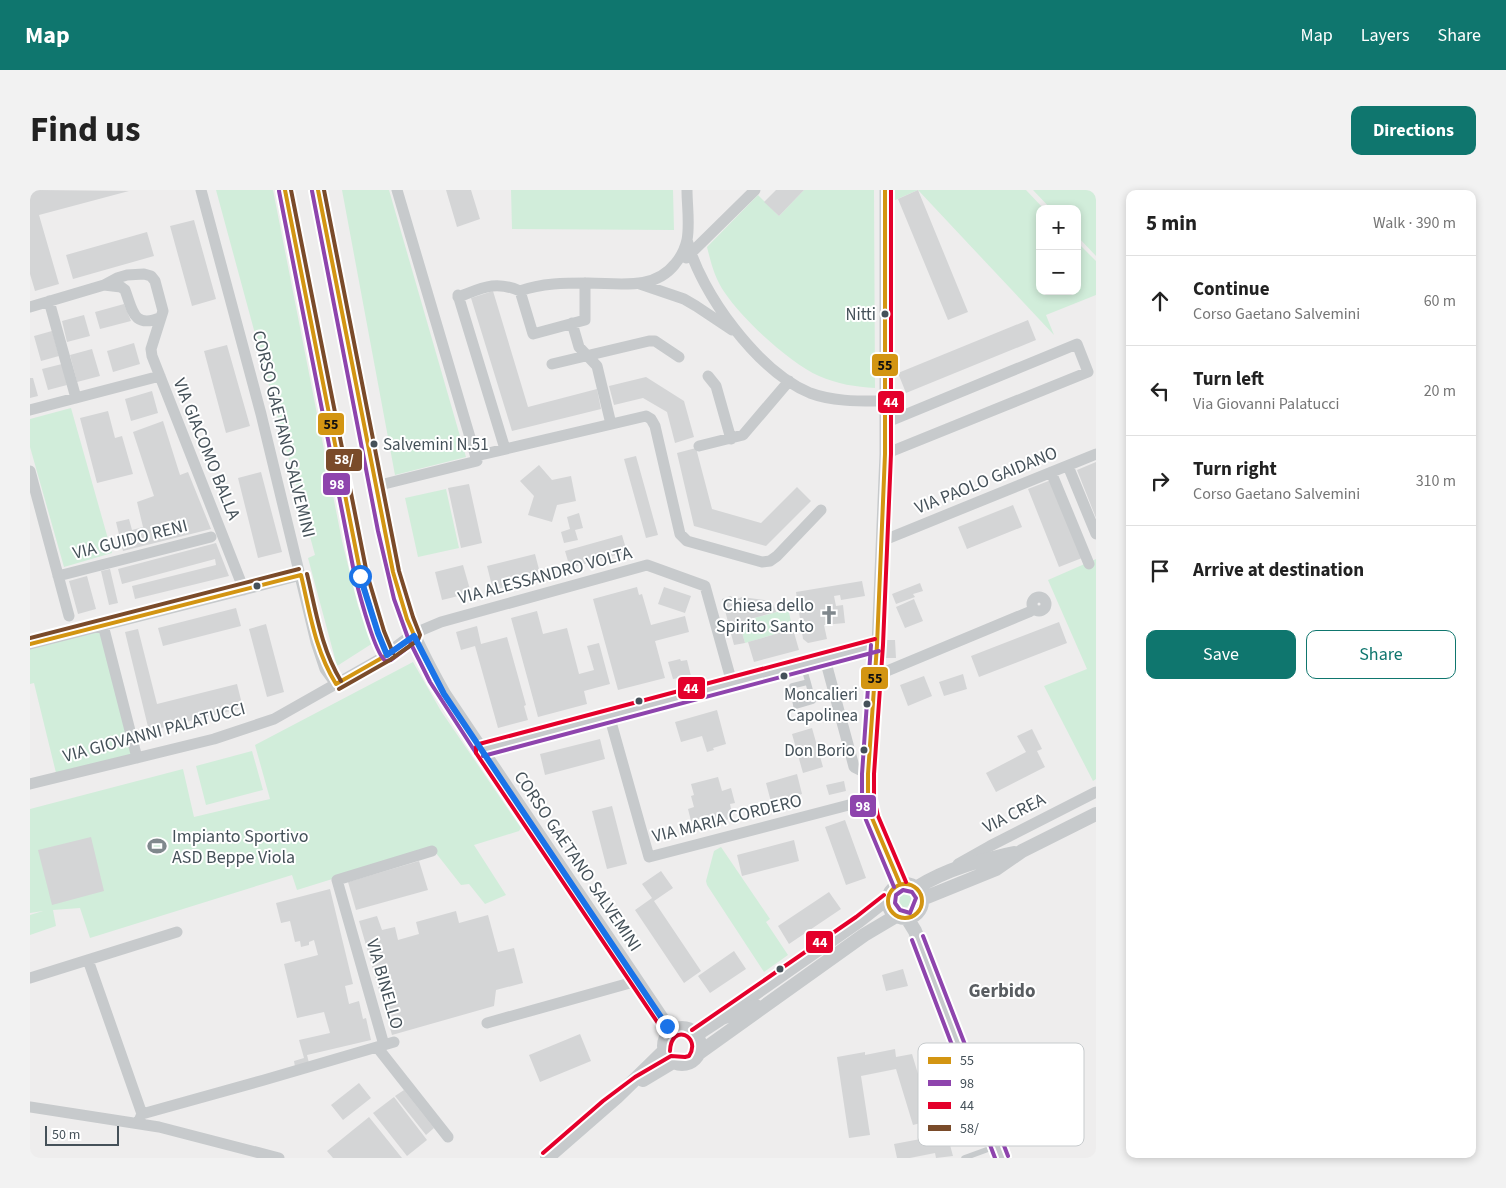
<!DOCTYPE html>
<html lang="en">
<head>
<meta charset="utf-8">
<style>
  :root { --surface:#fff; --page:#f2f2f2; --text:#222; --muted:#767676; --line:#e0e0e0; --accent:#0f766e }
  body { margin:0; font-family:"Source Sans 3",sans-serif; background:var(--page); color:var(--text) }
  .controls { position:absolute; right:15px; top:15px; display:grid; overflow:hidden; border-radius:10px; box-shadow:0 2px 8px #0003 }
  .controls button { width:45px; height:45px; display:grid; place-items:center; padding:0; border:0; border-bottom:1px solid var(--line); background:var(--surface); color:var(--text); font:25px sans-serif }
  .scale { position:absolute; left:15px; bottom:12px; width:74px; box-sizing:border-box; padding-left:5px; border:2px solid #455159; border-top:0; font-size:14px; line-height:18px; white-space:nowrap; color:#455159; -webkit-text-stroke:4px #fff; paint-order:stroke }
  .stop { position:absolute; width:15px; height:15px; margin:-11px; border:4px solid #1a73e8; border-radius:50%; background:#fff }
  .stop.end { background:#1a73e8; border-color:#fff; box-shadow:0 1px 5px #0008 }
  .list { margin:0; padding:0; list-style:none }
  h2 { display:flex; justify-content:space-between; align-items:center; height:65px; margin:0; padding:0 20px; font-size:21px }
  h2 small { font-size:16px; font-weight:400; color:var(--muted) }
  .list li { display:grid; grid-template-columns:32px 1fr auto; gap:15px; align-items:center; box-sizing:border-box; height:90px; padding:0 20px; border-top:1px solid var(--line) }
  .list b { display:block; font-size:19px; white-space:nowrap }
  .list p { margin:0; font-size:16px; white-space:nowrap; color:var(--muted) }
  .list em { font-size:16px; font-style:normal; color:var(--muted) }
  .actions { display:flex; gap:10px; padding:15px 20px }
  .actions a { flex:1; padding:11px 0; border:1px solid var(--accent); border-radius:10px; text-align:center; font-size:18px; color:var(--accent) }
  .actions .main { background:var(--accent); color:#fff }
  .icon { flex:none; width:28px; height:28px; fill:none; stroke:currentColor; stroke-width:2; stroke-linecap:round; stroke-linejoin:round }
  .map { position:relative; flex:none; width:1066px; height:968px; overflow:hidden; border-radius:10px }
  header { display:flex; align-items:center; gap:30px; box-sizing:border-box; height:70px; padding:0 25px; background:var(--accent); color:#fff }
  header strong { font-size:24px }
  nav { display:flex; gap:28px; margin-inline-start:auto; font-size:18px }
  .intro { display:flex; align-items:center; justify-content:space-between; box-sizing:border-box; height:120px; padding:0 30px }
  h1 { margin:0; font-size:35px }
  .button { padding:12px 22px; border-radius:10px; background:var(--accent); color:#fff; font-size:18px; font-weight:700 }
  main { display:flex; gap:30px; padding:0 30px }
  aside { flex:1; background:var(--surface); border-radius:10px; box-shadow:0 2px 8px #0003 }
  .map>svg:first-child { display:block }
  .green { fill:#d1edda }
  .building { fill:#d4d5d6 }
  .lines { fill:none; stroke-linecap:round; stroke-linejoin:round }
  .service { stroke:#c7cacc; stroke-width:5.5 }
  .minor { stroke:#c7cacc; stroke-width:11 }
  .tertiary { stroke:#c7cacc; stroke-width:14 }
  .bus-1-casing { stroke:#fff; stroke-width:8 }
  .bus-2-casing { stroke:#fff; stroke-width:8 }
  .bus-3-casing { stroke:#fff; stroke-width:8 }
  .bus-4-casing { stroke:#fff; stroke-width:8 }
  .bus-1 { stroke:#d39512; stroke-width:4 }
  .bus-2 { stroke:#8e44ad; stroke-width:4 }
  .bus-3 { stroke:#e4002b; stroke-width:4 }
  .bus-4 { stroke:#7a4b2a; stroke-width:4 }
  .route { stroke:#1a73e8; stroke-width:6 }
  .bus-dot { fill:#455159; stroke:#fff; stroke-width:2 }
  .labels { text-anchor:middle; stroke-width:4; stroke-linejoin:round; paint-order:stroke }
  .bus-label { font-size:17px; fill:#455159; stroke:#fff; text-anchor:end }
  .street-label { font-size:18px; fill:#455159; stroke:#fff }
  .poi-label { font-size:18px; fill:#455159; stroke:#fff; text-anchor:end }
  .neighbourhood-label { font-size:19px; font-weight:bold; fill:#595d61; stroke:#fff }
  .key { fill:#fff; stroke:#c7cbcd; stroke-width:1 }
  .key-label { font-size:14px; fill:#455159 }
  .line-badge { stroke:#fff; stroke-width:2 }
  .badge-label { font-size:14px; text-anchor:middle; font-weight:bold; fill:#fff }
  .pale-badge-label { font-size:14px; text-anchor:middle; font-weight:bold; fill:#111 }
</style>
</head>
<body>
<header>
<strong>Map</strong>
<nav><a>Map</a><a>Layers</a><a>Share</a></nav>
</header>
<div class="intro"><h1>Find us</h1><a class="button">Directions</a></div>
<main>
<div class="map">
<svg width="1066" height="968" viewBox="0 0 1066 968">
  <rect width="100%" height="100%" fill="#eeeded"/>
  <!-- green -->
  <path class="green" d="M186,0H243L312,351L328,416L343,453L307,476L278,368L285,365Z
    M312,0H359L436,267L365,285Z
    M481,0H643L644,40L482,39Z
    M774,0H844L845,198C826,197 807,194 789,186C760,173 713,130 695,103C685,89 681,73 677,57L728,5L749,26Z
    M863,0H996L1014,19H1010V101H1047V52L1066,71V105L1016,125L1024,145L888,0L863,11Z
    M1003,0H1066V66L1047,46V19H1021Z
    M41,218L82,363L34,377L0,257V229Z
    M416,299L429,358L388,367L375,308Z
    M1066,369V589L1063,591L1014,496L1057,479L1018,390Z
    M758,419L763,439L715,453L709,432Z
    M72,435L106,568L27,587L4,493L0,494V454Z
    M383,472L411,521L491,638L489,641L444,655L476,705L455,714L439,694L431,695L402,658L267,700L262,685L60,748L50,718L23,720L26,736L0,745V725L13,721L0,723V619L153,579L164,627L240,609L225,555Z
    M222,561L233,600L176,615L166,576Z
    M691,657L740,729L736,732L758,765L734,782L677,695L676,691L684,661Z
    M864 709a9 9 0 1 1 18 0a9 9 0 1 1-18 0Z"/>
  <!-- building -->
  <path class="building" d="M7,0L99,1L9,25L29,94L5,101L0,84V2Z
    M416,0H441L450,29L427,37Z
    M746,0H774L749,26L734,12Z
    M888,0L938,122L918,130L868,9Z
    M164,30L186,109L162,116L140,36Z
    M117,42L124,66L43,89L36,65Z
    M463,101L498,217L567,199L571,219L482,241L441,108Z
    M94,114L101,131L70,139L65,122Z
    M54,125L60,146L37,152L32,131Z
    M998,130L1006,150L876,203L868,183Z
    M22,141L29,166L11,171L4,146Z
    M104,153L110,174L83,182L77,161Z
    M197,155L220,236L196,243L174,161Z
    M62,159L70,186L47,192L40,165Z
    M32,174L37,195L18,200L12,179Z
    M616,187L654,211L664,247L645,253L637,222L613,208L584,215L579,196Z
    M0,188H3L8,206L0,208Z
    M122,201L128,223L101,231L95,209Z
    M78,221L85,248L92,246L103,284L67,293L50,228Z
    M133,231L150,285L158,282L181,339L93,361L86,332L99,329L102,340L113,337L107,312L124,306L103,242Z
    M666,258L682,319L731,333L767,297L781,311L736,356L664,336L647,263Z
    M606,266L628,345L616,348L594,269Z
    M1066,272V328L1047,280Z
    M509,275L522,290L541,286L546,311L527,315L522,332L498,325L504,306L490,291Z
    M231,282L252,362L228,368L208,288Z
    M1021,290L1052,368L1029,377L998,299Z
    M439,294L452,353L431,358L418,298Z
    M983,315L992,337L937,359L928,337Z
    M549,323L553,338L545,340L548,350L534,353L531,342L540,339L537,327Z
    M592,345L597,362L540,378L535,361Z
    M186,353L199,386L105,409L102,396L186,375L185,369L92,394L88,379Z
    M505,364L511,387L463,400L457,376Z
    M433,375L441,403L412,410L405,382Z
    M80,379L88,413L79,415L71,381Z
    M57,386L66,419L48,424L39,391Z
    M832,391L835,406L811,410L810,405L804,406L806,416L813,415L815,433L794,435L797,449L778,453L773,449L766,402Z
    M890,393L893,401L883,404L885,407L866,414L862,404Z
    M607,397L609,405L612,404L621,435L655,426L659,442L625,451L635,488L588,500L563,409Z
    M634,397L661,406L655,423L628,414Z
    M701,406L704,410L712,407L742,411L746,422L709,432L715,453L704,455L692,409Z
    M884,409L893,431L875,438L866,417Z
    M206,418L211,436L133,456L128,438Z
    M507,421L513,444L537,438L549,484L564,480L557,456L569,453L580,494L554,501L557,514L508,527L481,428Z
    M1029,432L1037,453L949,487L941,466Z
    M236,434L254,502L237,507L219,439Z
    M447,436L451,454L477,447L496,515L494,516L498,530L468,538L445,456L431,460L426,442Z
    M108,439L127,514L207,494L213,518L119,541L95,442Z
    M763,439L769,460L724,472L718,452Z
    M852,450H865L866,468H853Z
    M650,469L651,471L657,470L661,486L643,489L638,472Z
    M933,484L937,499L914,506L909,492Z
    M894,486L902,506L878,516L870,495Z
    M687,520L696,554L683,558L684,560L677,562L672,546L651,552L645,532Z
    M782,538L793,577L773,583L762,544Z
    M1002,539L1012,559L1007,561L1015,577L966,602L956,583L996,562L987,546Z
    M570,549L575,569L515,585L510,564Z
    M767,584L772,604L741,612L736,593Z
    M688,587L692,601L701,598L705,613L700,614L703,628L675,636L672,628L661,631L658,619L664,617L661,606L664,605L661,594Z
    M814,591L816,601L799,605L796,595Z
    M582,616L597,674L577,679L562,621Z
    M815,630L836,688L816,695L795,637Z
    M61,647L74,701L22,715L8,660Z
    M764,650L769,671L712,686L707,665Z
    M389,671L398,700L326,720L318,692Z
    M631,681L643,698L624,711L671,781L654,793L605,720L622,708L612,694Z
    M300,699L323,794L315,796L319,814L329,811L333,829L336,828L341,850L277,865L279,873L265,877L264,871L274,868L269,850L300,843L294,822L267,828L254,774L288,765L284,750L279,752V755L271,757L270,751L265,752L260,731L251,733L246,713Z
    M799,702L811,719L759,754L748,736Z
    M426,721L429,733L458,725L468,762L484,758L493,793L466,800L464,816L362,845L329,731L347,726L352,740L365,737L368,750L389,744L386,732Z
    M704,761L716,779L680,803L668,786Z
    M873,779L878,796L856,801L852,785Z
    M550,844L561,871L510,892L499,865Z
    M865,859L866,867L882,864L902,930L883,935L866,879L831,886L840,945L819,948L807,867L835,862V865Z
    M329,893L341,908L313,930L301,915Z
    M374,900L404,938L396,945L365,906Z
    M364,907L397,950L377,966L343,923Z
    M339,927L372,968H303L297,961Z
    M917,944L923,966L906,968L905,963L880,968H867L864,954Z"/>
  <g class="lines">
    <!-- service -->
    <path class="service" d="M773,475L778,492L762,496L766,516L783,511L778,492
      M934,968L967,956"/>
    <!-- minor -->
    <path class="minor" d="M171,0L231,224L286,452L295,479L306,494
      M855,0V264L847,455L838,584V610L842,628L870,694
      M657,50C671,104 728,181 780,203C804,212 831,211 856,211
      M656,68L725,0
      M555,93V130L503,144L490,101C512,93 535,93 558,93C588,93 624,101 645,74C651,67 655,59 657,50C660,34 657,16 657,0
      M610,94L654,109L666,116L702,140
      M74,95L91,97L95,100C103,121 103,138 130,128
      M428,105L475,259
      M428,107C452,98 465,90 490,101
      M19,111L46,208
      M0,117L74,95L87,88L97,85L114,84L121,86L125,91L133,121L121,159L122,166L214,400
      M542,133L549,157L567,176L581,234
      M522,174L619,151H625L649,167
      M678,186L686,196L701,249
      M0,220L130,186
      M669,256L713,245L759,191
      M855,264L1058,182L1047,154L855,233
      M446,266L616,226L621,229L625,236L650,344L657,351L732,372L740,371L747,366L791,320
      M1038,276L1066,344
      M0,281L39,426
      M1021,282L1059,374
      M346,296L447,271L367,0
      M852,351L1066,264
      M28,386L181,347
      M1002 414a7 7 0 1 1 14 0a7 7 0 1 1-14 0Z
      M73,435L107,568
      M384,445L392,440L411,432L617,375L675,396L702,493
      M0,454L271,385
      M795,469L823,573L824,577L838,584
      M845,486L999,422L1004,419
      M579,525L619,667L838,610
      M451,560L847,455
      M0,594L184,549L244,529L357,465
      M928,674L960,656L1066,602
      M58,770L112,924
      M0,788L147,742
      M701,822L830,732L858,710
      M457,833L607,791
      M354,855L307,690L402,661
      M347,857L418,947
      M0,917L129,937L249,968
      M108,933L112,924L234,890L364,852"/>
    <!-- tertiary -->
    <path class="tertiary" d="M255,0L331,386L348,443L357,465L384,445
      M288,0L354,340C360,369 366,398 376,427C386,453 400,479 414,504L641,842
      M858 711a17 17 0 1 1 34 0a17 17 0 1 1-34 0Z
      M886,698C918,678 948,671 984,663
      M892,709L966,679L992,661L1066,624
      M877,728L885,741L972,968
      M634 856a18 18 0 1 1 36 0a18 18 0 1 1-36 0Z
      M666,845L692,828L726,816
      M669,863L834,745L866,726
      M613,890L643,872
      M517,968L587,907L634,861"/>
    <!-- bus-1 casing -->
    <g class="bus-1-casing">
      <path id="bus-1" d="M255,0L331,386L348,443L357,465
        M288,0L363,382L377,429L384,445L357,465L306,494
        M855,0V264L847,455L838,584V610L842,628L870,694
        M271,385C280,423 285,460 306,494
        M0,454L271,385
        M858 711a17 17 0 1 1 34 0a17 17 0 1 1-34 0Z"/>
    </g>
    <!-- bus-2 casing -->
    <g class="bus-2-casing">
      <path id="bus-2" d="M249,1L325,387C329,402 345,466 356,471L361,470L388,450
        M282,1L348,341L364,409L378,448L400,492L446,563
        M841,455L832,584V611L836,630L864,697
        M453,566L849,461
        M873,700L882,702L886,708L880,723L870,720L865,713L866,705Z
        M893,746L978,966
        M882,750L965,968"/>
    </g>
    <!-- bus-3 casing -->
    <g class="bus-3-casing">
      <path id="bus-3" d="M861,0V264L853,455L844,584V609L848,626L876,692
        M662,840L826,727L854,705
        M636,845L446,563V557L449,554L845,449
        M513,963L573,911L605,887L641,866L655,867L659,866C672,846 641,832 640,861"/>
    </g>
    <!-- bus-4 casing -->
    <g class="bus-4-casing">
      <path id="bus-4" d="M261,0L337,384L354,441L363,463
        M294,0L369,381L383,427L390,445L388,450L360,470L309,499
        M277,384C286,421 291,458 311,491
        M0,448L269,379"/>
    </g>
    <!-- bus-1 -->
    <use href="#bus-1" class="bus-1"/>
    <!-- bus-2 -->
    <use href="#bus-2" class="bus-2"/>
    <!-- bus-3 -->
    <use href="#bus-3" class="bus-3"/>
    <!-- bus-4 -->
    <use href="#bus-4" class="bus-4"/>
  </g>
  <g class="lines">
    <!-- route -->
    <path class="route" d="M330,386L348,443L357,465L384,446L414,504L637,836"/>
  </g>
  <!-- icons -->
  <defs>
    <g id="church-bare" transform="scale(1.5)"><path d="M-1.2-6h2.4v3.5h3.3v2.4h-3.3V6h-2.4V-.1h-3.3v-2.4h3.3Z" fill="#80888d" stroke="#fff" stroke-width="2.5" paint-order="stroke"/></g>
    <g id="stadium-bare" transform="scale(1.5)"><path d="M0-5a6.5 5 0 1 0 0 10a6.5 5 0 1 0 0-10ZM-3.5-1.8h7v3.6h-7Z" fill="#80888d" stroke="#fff" stroke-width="2.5" paint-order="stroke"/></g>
  </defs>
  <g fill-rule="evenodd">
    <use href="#church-bare" x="799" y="425"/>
    <use href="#stadium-bare" x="127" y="656"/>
  </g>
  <!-- markers -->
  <g class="bus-dot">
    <circle cx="855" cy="124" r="4.5"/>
    <circle cx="344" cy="254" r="4.5"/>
    <circle cx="227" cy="396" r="4.5"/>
    <circle cx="754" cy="486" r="4.5"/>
    <circle cx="609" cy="511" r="4.5"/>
    <circle cx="837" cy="514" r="4.5"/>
    <circle cx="834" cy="560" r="4.5"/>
    <circle cx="750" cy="779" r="4.5"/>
  </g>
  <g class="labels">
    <!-- bus labels -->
    <g class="bus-label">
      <text x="846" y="130">Nitti</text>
      <text x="353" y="260" text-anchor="start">Salvemini N.51</text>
      <text x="828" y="510">Moncalieri<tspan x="828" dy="21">Capolinea</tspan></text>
      <text x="825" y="566">Don Borio</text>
    </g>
    <!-- street labels -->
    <g class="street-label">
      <text transform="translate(254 244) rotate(76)" y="6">CORSO GAETANO SALVEMINI</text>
      <text transform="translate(177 259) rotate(68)" y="6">VIA GIACOMO BALLA</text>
      <text transform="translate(956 290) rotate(-22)" y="6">VIA PAOLO GAIDANO</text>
      <text transform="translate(100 349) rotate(-14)" y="6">VIA GUIDO RENI</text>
      <text transform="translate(515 385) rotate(-15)" y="6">VIA ALESSANDRO VOLTA</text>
      <text transform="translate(124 542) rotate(-15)" y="6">VIA GIOVANNI PALATUCCI</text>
      <text transform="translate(984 623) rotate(-27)" y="6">VIA CREA</text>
      <text transform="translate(697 628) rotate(-14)" y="6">VIA MARIA CORDERO</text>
      <text transform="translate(548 671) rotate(56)" y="6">CORSO GAETANO SALVEMINI</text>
      <text transform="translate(355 794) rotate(74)" y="6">VIA BINELLO</text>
    </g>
    <!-- poi labels -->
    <g class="poi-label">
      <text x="784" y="421">Chiesa dello<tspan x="784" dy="21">Spirito Santo</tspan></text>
      <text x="142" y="652" text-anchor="start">Impianto Sportivo<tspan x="142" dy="21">ASD Beppe Viola</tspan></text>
    </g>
    <!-- neighbourhood labels -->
    <g class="neighbourhood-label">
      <text x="972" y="807">Gerbido</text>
    </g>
  </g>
  <!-- legend -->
  <rect x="888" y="853" width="166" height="103" rx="8" class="key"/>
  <rect x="898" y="867" width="23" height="7" fill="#d39512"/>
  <rect x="898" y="890" width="23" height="6" fill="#8e44ad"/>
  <rect x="898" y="912" width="23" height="7" fill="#e4002b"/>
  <rect x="898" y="935" width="23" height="6" fill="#7a4b2a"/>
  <g class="key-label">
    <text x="930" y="875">55</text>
    <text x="930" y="898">98</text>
    <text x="930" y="920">44</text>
    <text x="930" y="943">58/</text>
  </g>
  <g class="line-badge">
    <rect x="841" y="163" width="28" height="24" rx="5" fill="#d39512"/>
    <rect x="847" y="200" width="28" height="24" rx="5" fill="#e4002b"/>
    <rect x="287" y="222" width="28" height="24" rx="5" fill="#d39512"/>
    <rect x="295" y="258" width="38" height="24" rx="5" fill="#7a4b2a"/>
    <rect x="292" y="282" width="29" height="24" rx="5" fill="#8e44ad"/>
    <rect x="830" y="476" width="29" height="24" rx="5" fill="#d39512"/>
    <rect x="647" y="486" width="29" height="24" rx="5" fill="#e4002b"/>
    <rect x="819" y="604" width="28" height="24" rx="5" fill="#8e44ad"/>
    <rect x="775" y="740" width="29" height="24" rx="5" fill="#e4002b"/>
  </g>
  <g class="badge-label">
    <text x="861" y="217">44</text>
    <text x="314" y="274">58/</text>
    <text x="307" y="299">98</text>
    <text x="661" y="503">44</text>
    <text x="833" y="621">98</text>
    <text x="790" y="757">44</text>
  </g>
  <g class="pale-badge-label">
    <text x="855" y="180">55</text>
    <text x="301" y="239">55</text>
    <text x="845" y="493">55</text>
  </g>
</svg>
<div class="controls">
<button>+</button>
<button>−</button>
</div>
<div class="scale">50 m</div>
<div class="stop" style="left:330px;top:386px"></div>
<div class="stop end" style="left:637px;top:836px"></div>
</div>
<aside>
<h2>5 min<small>Walk · 390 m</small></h2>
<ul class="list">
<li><svg class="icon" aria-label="ahead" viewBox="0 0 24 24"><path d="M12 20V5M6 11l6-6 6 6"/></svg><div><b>Continue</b><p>Corso Gaetano Salvemini</p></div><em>60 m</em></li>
<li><svg class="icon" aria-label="left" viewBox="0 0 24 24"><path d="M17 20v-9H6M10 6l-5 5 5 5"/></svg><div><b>Turn left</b><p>Via Giovanni Palatucci</p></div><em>20 m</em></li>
<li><svg class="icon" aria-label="right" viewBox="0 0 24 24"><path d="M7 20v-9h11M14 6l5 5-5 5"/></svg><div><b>Turn right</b><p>Corso Gaetano Salvemini</p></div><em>310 m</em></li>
<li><svg class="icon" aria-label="arrive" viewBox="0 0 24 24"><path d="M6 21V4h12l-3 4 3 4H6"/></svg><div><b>Arrive at destination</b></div></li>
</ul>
<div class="actions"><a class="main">Save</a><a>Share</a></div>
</aside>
</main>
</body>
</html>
